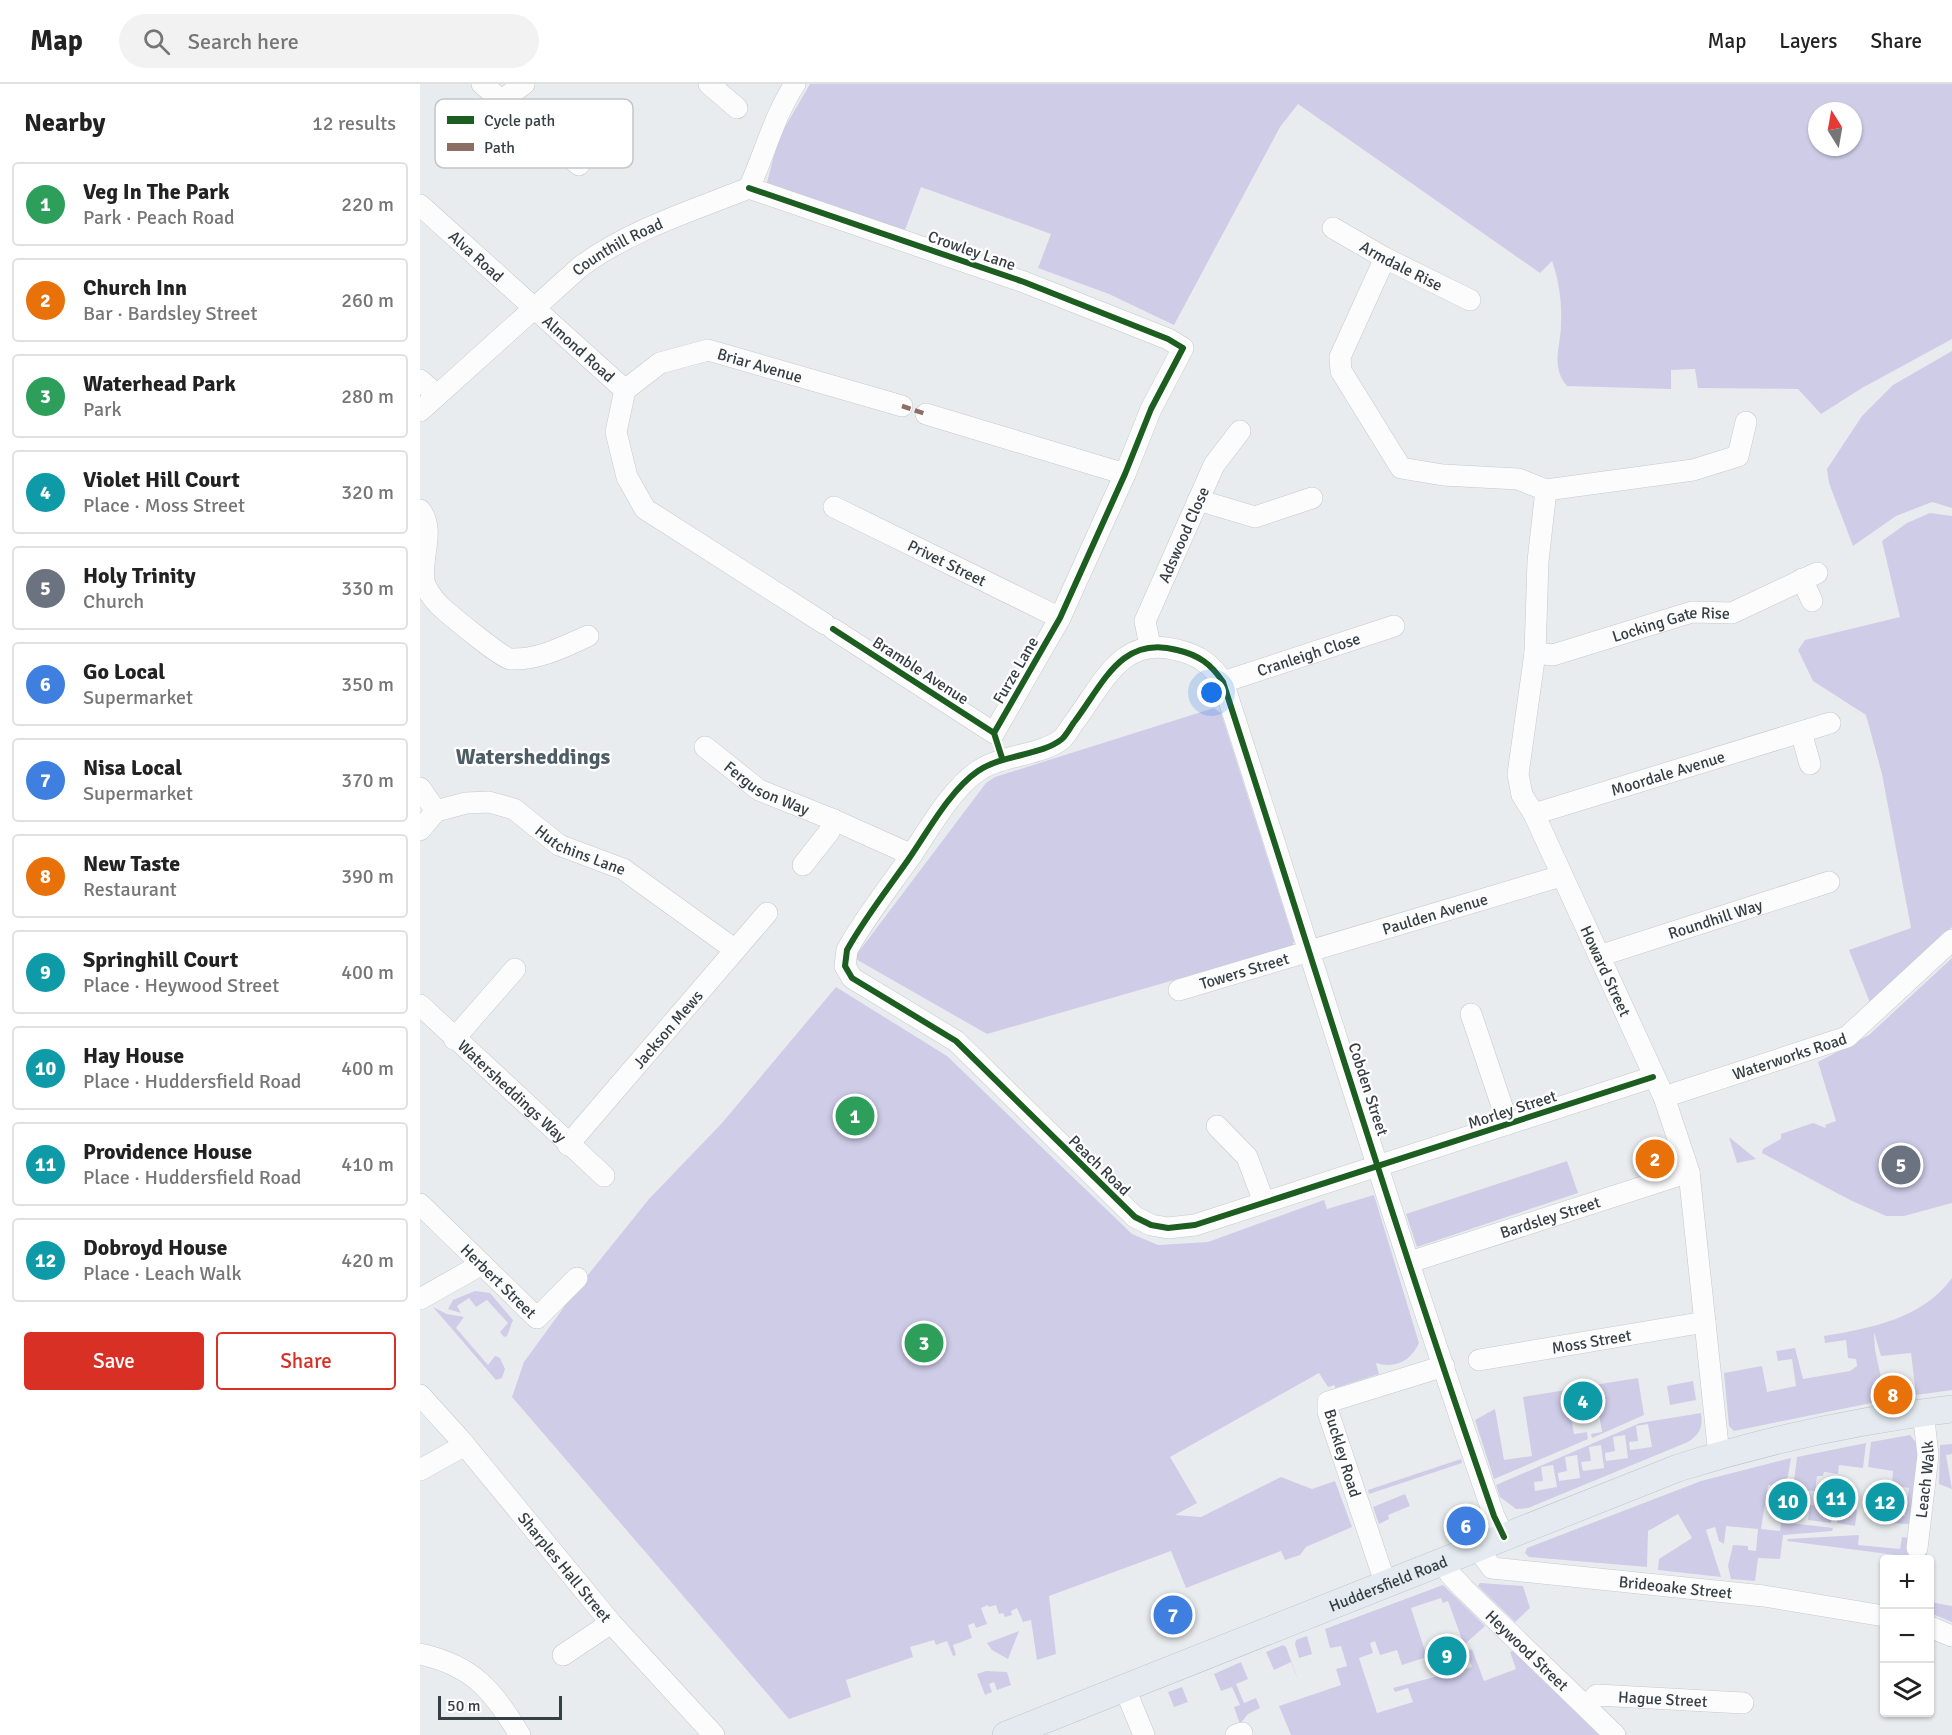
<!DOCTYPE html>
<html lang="en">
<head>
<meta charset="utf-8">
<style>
  :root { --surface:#fff; --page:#f2f2f2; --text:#222; --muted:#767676; --line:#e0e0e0; --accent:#d93025 }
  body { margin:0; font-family:Signika,sans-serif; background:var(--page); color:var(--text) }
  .controls { position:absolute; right:18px; bottom:18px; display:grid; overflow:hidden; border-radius:6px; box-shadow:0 2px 4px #0004 }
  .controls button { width:54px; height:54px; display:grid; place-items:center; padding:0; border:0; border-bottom:2px solid var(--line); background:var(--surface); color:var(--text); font:30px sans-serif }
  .compass { position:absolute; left:1388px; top:18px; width:54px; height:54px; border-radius:50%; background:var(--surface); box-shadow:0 2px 4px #0004; rotate:349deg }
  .scale { position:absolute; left:18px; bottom:15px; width:124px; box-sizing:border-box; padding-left:6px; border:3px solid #363f44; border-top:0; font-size:16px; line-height:21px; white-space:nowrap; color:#363f44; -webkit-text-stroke:4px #fff; paint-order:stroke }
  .you { position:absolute; left:792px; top:609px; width:21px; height:21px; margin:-15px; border:4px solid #fff; border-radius:50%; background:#1a73e8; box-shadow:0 0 0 9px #1a73e833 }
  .badge { display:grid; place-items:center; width:39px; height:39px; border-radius:50%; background:var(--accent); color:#fff; font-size:20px; font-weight:700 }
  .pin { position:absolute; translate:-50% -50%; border:3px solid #fff; box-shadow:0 2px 6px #0006 }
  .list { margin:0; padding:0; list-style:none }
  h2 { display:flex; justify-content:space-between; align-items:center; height:78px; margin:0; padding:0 24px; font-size:26px }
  h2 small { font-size:20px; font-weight:400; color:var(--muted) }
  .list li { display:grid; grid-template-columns:39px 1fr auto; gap:18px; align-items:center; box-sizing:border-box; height:84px; margin:0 12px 12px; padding:0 12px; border:2px solid var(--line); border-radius:6px }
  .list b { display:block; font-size:22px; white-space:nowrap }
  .list p { margin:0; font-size:20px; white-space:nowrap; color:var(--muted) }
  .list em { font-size:20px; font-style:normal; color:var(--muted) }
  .actions { display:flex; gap:12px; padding:18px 24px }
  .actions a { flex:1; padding:14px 0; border:2px solid var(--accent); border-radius:6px; text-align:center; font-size:21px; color:var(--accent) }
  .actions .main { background:var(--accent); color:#fff }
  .icon { flex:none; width:33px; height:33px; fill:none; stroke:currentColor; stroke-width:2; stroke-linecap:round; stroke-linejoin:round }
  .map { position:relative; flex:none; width:1532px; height:1651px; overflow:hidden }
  header { display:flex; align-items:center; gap:36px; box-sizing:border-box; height:84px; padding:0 30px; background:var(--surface); border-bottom:2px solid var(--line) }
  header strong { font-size:28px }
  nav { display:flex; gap:33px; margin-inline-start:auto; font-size:21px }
  .search { width:420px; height:54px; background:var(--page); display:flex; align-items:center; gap:15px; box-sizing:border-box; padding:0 21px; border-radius:33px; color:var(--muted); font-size:22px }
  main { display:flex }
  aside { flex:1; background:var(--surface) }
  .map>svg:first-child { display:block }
  .green { fill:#cfcce8; fill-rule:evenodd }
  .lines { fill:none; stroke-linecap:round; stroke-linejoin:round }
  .minor-casing { stroke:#c5c9cb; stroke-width:22 }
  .major-casing { stroke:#b8c6d0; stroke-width:28 }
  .minor { stroke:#fcfcfd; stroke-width:21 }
  .major { stroke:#e4eaef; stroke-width:27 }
  .quiet { stroke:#8d6e63; stroke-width:4.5; stroke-dasharray:9 4.5; stroke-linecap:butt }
  .cycleway-casing { stroke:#fff; stroke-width:10 }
  .cycleway { stroke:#1b5e20; stroke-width:6 }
  .labels { text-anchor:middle; stroke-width:4.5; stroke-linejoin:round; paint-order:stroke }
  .street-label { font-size:16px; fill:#363f44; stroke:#fff }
  .district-label { font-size:22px; font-weight:bold; fill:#4e5e66; stroke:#fff }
  .key { fill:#fff; stroke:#c3c5c7; stroke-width:1.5 }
  .key-label { font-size:16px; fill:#363f44 }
</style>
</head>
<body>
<header>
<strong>Map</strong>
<div class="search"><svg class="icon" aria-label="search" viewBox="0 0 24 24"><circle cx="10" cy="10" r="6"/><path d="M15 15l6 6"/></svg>Search here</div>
<nav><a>Map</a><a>Layers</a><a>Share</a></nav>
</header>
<main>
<aside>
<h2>Nearby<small>12 results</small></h2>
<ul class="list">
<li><span class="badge" style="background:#2e9e5b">1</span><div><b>Veg In The Park</b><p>Park · Peach Road</p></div><em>220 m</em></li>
<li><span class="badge" style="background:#e8710a">2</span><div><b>Church Inn</b><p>Bar · Bardsley Street</p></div><em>260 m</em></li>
<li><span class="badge" style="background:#2e9e5b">3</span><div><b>Waterhead Park</b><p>Park</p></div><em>280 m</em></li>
<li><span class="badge" style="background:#0f9aa8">4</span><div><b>Violet Hill Court</b><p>Place · Moss Street</p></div><em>320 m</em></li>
<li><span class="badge" style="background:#6b7280">5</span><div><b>Holy Trinity</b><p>Church</p></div><em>330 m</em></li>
<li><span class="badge" style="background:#3f7fe0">6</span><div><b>Go Local</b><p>Supermarket</p></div><em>350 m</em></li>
<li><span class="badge" style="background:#3f7fe0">7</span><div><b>Nisa Local</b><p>Supermarket</p></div><em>370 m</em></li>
<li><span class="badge" style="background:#e8710a">8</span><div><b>New Taste</b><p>Restaurant</p></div><em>390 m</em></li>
<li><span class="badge" style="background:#0f9aa8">9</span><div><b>Springhill Court</b><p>Place · Heywood Street</p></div><em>400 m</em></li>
<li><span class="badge" style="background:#0f9aa8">10</span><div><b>Hay House</b><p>Place · Huddersfield Road</p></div><em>400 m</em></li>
<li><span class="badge" style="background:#0f9aa8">11</span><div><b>Providence House</b><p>Place · Huddersfield Road</p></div><em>410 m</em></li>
<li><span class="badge" style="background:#0f9aa8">12</span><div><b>Dobroyd House</b><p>Place · Leach Walk</p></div><em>420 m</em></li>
</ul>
<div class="actions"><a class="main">Save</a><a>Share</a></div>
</aside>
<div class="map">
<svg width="1532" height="1651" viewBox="0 0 1532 1651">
  <rect width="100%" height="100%" fill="#e9ecef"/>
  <!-- green -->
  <path class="green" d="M390,0H1532V255L1442,304L1401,330L1378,305L1278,304L1275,285L1251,286V305L1147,302C1130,282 1141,263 1141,239C1142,218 1139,197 1132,177L1120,189L878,20L860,43L754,241L689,210L618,184L631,150L501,103L485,146L346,103L358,55ZM1397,27H1433V63H1397Z
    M1532,267V424L1512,418L1476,432L1433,462L1409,399L1407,385L1442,332L1473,301Z
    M1510,429L1532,432V843L1451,921L1429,866L1491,844L1462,690L1446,631L1393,597L1378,566L1385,556L1480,533L1462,457L1487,439Z
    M794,624L801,629L874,857L872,862L567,950L434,874L566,699L575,693Z
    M1532,874V1119L1484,1132H1466L1430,1116L1342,1069L1343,1065L1361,1055V1050L1393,1039L1406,1044L1405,1041L1416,1037L1398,978L1449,951Z
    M416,903L527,972L712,1150L738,1161L788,1158L904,1116L907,1125L954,1111L999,1259C991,1277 975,1285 956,1279L959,1290L915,1304V1301L908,1303L899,1289L750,1373L777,1419L755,1431L781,1433L861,1393L892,1405L915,1397L932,1443L886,1463L880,1471L865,1476L861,1467L766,1504L751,1467L629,1512L636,1570L617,1576L611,1536L603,1538L597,1524L591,1527L592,1531L585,1533L583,1529L579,1530L576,1521L569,1523L568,1521L561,1524L567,1540L556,1544L554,1539L548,1541L552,1554L533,1561L536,1571L533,1572L527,1557L516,1561L514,1556L490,1563L493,1573L426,1596L431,1613L369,1635L92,1313L104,1278L163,1197L229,1115L302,1039Z
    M1309,1053L1336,1075L1317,1079Z
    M1147,1077L1158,1109L997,1163L986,1130Z
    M1532,1194V1306L1496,1311L1491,1269L1461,1272L1454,1248L1455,1266L1466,1316L1314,1347L1309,1342L1304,1289L1342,1282L1347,1308L1376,1302L1372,1275L1358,1277L1356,1267L1375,1264L1383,1295L1430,1287L1437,1282L1436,1275L1428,1274L1426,1256L1405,1259L1404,1252C1451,1244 1502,1235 1532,1194Z
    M55,1207L70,1209L93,1236L87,1252L84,1253L80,1248L88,1239L67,1216L56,1223L49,1214L37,1222L41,1229L28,1225L33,1216Z
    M13,1223L27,1230L44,1233L36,1244L68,1281L75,1272L80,1274L85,1285L82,1294L76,1296Z
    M1218,1294L1224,1331L1172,1354L1171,1350L1182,1348L1174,1301Z
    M1273,1297L1276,1316L1250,1321L1247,1302Z
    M1146,1306L1154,1350L1167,1348L1168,1355L1074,1395L1055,1336L1075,1325L1084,1376L1112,1372L1103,1313Z
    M1281,1329C1283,1343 1280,1350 1268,1358L1108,1424L1096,1425L1080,1413L1076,1401L1220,1339ZM1228,1340L1232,1363L1210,1366L1209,1358L1218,1357L1216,1342ZM1205,1351L1208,1374L1186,1377L1185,1369L1195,1367L1193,1353ZM1181,1361L1184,1384L1163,1387L1161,1378L1171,1377L1169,1363ZM1157,1371L1160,1394L1139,1397L1138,1389L1147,1387L1145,1373ZM1133,1381L1137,1403L1115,1407L1114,1398L1123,1397L1121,1383Z
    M1490,1351L1499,1362L1491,1440L1466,1439V1430L1485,1432L1489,1404L1472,1401L1473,1387L1448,1383L1451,1358Z
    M1446,1359L1443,1384L1419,1381L1418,1390L1404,1388L1403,1392H1397L1395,1407L1373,1405L1377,1373Z
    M1532,1360V1370L1526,1371L1532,1405L1519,1400L1520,1361Z
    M1371,1374L1366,1403L1348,1401L1341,1445L1360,1447L1361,1438L1413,1444L1412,1447L1363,1451L1360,1475L1338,1474L1335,1497L1311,1495L1308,1482L1313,1461L1328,1462V1466L1336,1467L1338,1445L1306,1442L1304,1460L1299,1457L1295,1443L1286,1446L1301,1493L1238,1486L1239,1475L1272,1454L1258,1430L1228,1447L1227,1483L1109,1473L1105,1469L1107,1464L1281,1397Z
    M1041,1375L1042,1379L949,1410L948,1406Z
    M985,1410L990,1422L968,1431L969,1435L959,1440L953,1423Z
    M1390,1421L1413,1424L1411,1439L1388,1436Z
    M1419,1424L1437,1426L1435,1442L1417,1439Z
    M1439,1451L1438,1461L1480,1465L1482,1453L1488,1454L1489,1467L1507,1470V1475L1367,1457L1368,1455Z
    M1060,1499L1103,1502L1110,1524L1095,1538L1058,1502Z
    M1023,1501L1065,1542L1044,1561L1028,1517L1023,1519L1021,1514L991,1524L1007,1573L982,1581L977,1566L960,1571L955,1557L950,1559L953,1569L939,1574L957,1629L993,1618L988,1604L975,1608L973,1604L1052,1583L1046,1567L1052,1565L1064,1597L1096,1585L1090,1568L1093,1567L1179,1651H871L859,1622L921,1601L916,1585L927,1582L921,1562L910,1564L905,1545Z
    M1510,1518L1532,1522V1538L1510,1529Z
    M599,1547L588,1575L572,1566L567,1559Z
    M887,1552L892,1570L879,1574L875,1560L876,1556Z
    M863,1561L866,1563L879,1598L871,1578L854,1586L846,1568Z
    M821,1578L828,1595L816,1600L824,1619L836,1614L840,1624L828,1630L820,1640L814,1623L820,1621L812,1603L801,1607L794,1590Z
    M566,1587L587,1588L591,1601L577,1606L574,1598L569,1600L572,1608L565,1611L557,1590Z
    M762,1603L768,1618L754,1623L748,1608Z"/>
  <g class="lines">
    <!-- minor casing -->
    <g class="minor-casing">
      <g id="minor">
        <path d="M62,0L159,81"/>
        <path d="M289,0L317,24"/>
        <path d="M82,16L104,0"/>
        <path d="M329,104L604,198L748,255L763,264L731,325L705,390L640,534L574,649L413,545"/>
        <path id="s1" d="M0,121L205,306"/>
        <path id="s2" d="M913,144L965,174L1050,216"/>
        <path d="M965,174L920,273L921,287L981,384L1023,391L1098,395L1126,406L1273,386L1318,372L1326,338"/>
        <path d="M0,296L17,311"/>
        <path d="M205,306L196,348L207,393L225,425L405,540"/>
        <path id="s3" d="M205,306L240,279L288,266L482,322"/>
        <path id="s4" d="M0,327L160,183C210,146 271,127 329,104C345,69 354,32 375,0"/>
        <path d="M506,330L705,390"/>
        <path id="s5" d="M1126,406L1118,477L1115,569L1098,690L1102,711L1114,730L1244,1013L1269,1088L1299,1371"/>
        <path d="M778,416L835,433L892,414"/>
        <path id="s6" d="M414,423L640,534"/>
        <path d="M0,426C16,446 0,474 4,497C6,506 12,513 18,520C26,528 83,575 90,575C119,576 143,563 168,552"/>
        <path d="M1382,495L1392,517"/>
        <path id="s7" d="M730,562L725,537L794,381L820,347"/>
        <path id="s8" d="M1115,569L1133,571L1272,528L1312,529L1397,489"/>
        <path id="s9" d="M803,598L974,542"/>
        <path d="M1381,648L1390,680"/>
        <path id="s10" d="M285,663L339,706L414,736L492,771"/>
        <path d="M0,704L16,727"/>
        <path id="s11" d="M1114,730L1410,639"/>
        <path id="s12" d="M0,746L16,727L46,719L69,718L94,725L139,761L203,785L314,865"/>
        <path d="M383,781L409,748L414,736"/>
        <path id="s13" d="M1179,872L1409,798"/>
        <path id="s14" d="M759,906L1141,792"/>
        <path id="s15" d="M0,921L184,1092"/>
        <path d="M1051,930L1088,1040"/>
        <path d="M34,955L95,885"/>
        <path id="s16" d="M1244,1013L1427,953L1532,856"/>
        <path d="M797,1042L827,1073L844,1118"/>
        <path id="s17" d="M148,1061L347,829"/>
        <path id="s18" d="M0,1120L117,1234L157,1194"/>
        <path id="s19" d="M990,1178L1269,1088"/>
        <path d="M0,1215L62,1180"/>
        <path id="s20" d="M1059,1276L1285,1238"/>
        <path id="s21" d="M0,1311L39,1354L191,1539L294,1651"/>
        <path d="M0,1386L45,1361"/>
        <path d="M1084,1453L1074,1432C978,1156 893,876 803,598C791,580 779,571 757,566C702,551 684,598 655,637C651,642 647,650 642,655C621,672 583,670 558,687C530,706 507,749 488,776C467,806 444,835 427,866L425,882L432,894L536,957L715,1133L731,1141L748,1144L775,1141L1233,993"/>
        <path id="s22" d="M1497,1464L1508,1371L1503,1328"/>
        <path id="s23" d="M1058,1465L1072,1484L1344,1512L1464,1532"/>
        <path id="s24" d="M1024,1478L1030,1490L1044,1505L1195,1651"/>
        <path d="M966,1501L908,1328V1318L1024,1282"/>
        <path d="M1510,1543L1532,1552"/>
        <path d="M0,1570C54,1582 72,1606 100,1651"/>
        <path d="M143,1571L191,1539"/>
        <path d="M705,1605L724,1651"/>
        <path id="s25" d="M1167,1621L1177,1611L1323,1619"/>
        <path d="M816,1651L822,1649"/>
      </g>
    </g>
    <!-- major casing -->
    <g class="major-casing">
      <g id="major">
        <path id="s26" d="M586,1651L1258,1384C1347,1356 1439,1336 1532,1325"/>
      </g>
    </g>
    <!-- minor -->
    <use href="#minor" class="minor"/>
    <!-- major -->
    <use href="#major" class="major"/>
    <!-- quiet -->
    <path class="quiet" d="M482,322L506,330"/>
    <!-- cycleway casing -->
    <g class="cycleway-casing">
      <path id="cycleway" d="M329,104L604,198L748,255L763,264L731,325L705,390L640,534L574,649L582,674
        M413,545L574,649
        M1084,1453L1074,1432C978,1156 893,876 803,598C791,580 779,571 757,566C702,551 684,598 655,637C651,642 647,650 642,655C621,672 583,670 558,687C530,706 507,749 488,776C467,806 444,835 427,866L425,882L432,894L536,957L715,1133L731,1141L748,1144L775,1141L1233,993"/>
    </g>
    <!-- cycleway -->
    <use href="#cycleway" class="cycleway"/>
  </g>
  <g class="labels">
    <!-- street labels -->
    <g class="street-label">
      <text dy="6" stroke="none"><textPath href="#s4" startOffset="258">Counthill Road</textPath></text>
      <text transform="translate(552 166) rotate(19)" y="6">Crowley Lane</text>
      <text dy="6" stroke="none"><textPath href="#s1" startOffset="76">Alva Road</textPath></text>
      <text dy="6" stroke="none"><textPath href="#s2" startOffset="78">Armdale Rise</textPath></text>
      <text dy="6" stroke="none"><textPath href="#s1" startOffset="214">Almond Road</textPath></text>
      <text dy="6" stroke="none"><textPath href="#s3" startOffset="148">Briar Avenue</textPath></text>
      <text dy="6" stroke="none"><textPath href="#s7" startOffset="120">Adswood Close</textPath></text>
      <text dy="6" stroke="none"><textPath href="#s6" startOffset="126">Privet Street</textPath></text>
      <text dy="6" stroke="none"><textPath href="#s8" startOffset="141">Locking Gate Rise</textPath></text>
      <text dy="6" stroke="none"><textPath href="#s9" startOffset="90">Cranleigh Close</textPath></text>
      <text transform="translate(501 586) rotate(33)" y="6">Bramble Avenue</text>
      <text transform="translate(595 586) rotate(-60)" y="6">Furze Lane</text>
      <text dy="6" stroke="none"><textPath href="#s11" startOffset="140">Moordale Avenue</textPath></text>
      <text dy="6" stroke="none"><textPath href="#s10" startOffset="75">Ferguson Way</textPath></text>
      <text dy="6" stroke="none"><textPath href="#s12" startOffset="184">Hutchins Lane</textPath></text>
      <text dy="6" stroke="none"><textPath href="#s14" startOffset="267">Paulden Avenue</textPath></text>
      <text dy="6" stroke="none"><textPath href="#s13" startOffset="122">Roundhill Way</textPath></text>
      <text dy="6" stroke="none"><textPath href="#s14" startOffset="68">Towers Street</textPath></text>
      <text dy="6" stroke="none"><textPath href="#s5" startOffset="502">Howard Street</textPath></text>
      <text dy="6" stroke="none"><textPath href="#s17" startOffset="153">Jackson Mews</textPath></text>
      <text dy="6" stroke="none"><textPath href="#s16" startOffset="132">Waterworks Road</textPath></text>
      <text transform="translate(949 1005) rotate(72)" y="6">Cobden Street</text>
      <text dy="6" stroke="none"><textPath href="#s15" startOffset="126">Watersheddings Way</textPath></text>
      <text transform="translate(1092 1025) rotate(-18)" y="6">Morley Street</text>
      <text transform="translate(680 1081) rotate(44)" y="6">Peach Road</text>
      <text dy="6" stroke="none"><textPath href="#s19" startOffset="147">Bardsley Street</textPath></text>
      <text dy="6" stroke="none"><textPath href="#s18" startOffset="110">Herbert Street</textPath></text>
      <text dy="6" stroke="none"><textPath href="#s20" startOffset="114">Moss Street</textPath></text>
      <text transform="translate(923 1369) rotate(73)" y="6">Buckley Road</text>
      <text dy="6" stroke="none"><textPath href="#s22" startOffset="69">Leach Walk</textPath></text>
      <text dy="6" stroke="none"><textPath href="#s21" startOffset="225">Sharples Hall Street</textPath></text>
      <text dy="6" stroke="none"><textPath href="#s26" startOffset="411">Huddersfield Road</textPath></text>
      <text dy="6" stroke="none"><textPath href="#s23" startOffset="208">Brideoake Street</textPath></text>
      <text dy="6" stroke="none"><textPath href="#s24" startOffset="122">Heywood Street</textPath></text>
      <text dy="6" stroke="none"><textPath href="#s25" startOffset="80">Hague Street</textPath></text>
    </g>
    <!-- district labels -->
    <g class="district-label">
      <text x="113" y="680">Watersheddings</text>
    </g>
  </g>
  <!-- legend -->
  <rect x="15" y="15" width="198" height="69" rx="9" class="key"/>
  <rect x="27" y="32" width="27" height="8" fill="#1b5e20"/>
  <rect x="27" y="59" width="27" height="8" fill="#8d6e63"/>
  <g class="key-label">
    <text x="64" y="42">Cycle path</text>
    <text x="64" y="69">Path</text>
  </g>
</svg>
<div class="controls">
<button>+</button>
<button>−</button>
<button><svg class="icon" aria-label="layers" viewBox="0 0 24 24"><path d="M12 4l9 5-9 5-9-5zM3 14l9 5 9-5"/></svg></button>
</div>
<svg class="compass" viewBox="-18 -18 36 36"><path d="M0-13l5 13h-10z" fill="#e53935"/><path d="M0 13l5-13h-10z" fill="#767676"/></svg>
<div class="scale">50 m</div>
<div class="you"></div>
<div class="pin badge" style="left:435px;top:1032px;background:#2e9e5b">1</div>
<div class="pin badge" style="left:1235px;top:1075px;background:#e8710a">2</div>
<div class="pin badge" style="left:504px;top:1259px;background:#2e9e5b">3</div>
<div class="pin badge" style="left:1163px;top:1317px;background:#0f9aa8">4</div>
<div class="pin badge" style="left:1481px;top:1081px;background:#6b7280">5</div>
<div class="pin badge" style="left:1046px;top:1442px;background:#3f7fe0">6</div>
<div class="pin badge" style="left:753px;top:1531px;background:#3f7fe0">7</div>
<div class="pin badge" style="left:1473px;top:1311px;background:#e8710a">8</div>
<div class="pin badge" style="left:1027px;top:1572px;background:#0f9aa8">9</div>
<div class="pin badge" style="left:1368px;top:1417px;background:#0f9aa8">10</div>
<div class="pin badge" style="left:1416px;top:1414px;background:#0f9aa8">11</div>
<div class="pin badge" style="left:1465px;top:1418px;background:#0f9aa8">12</div>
</div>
</main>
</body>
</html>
